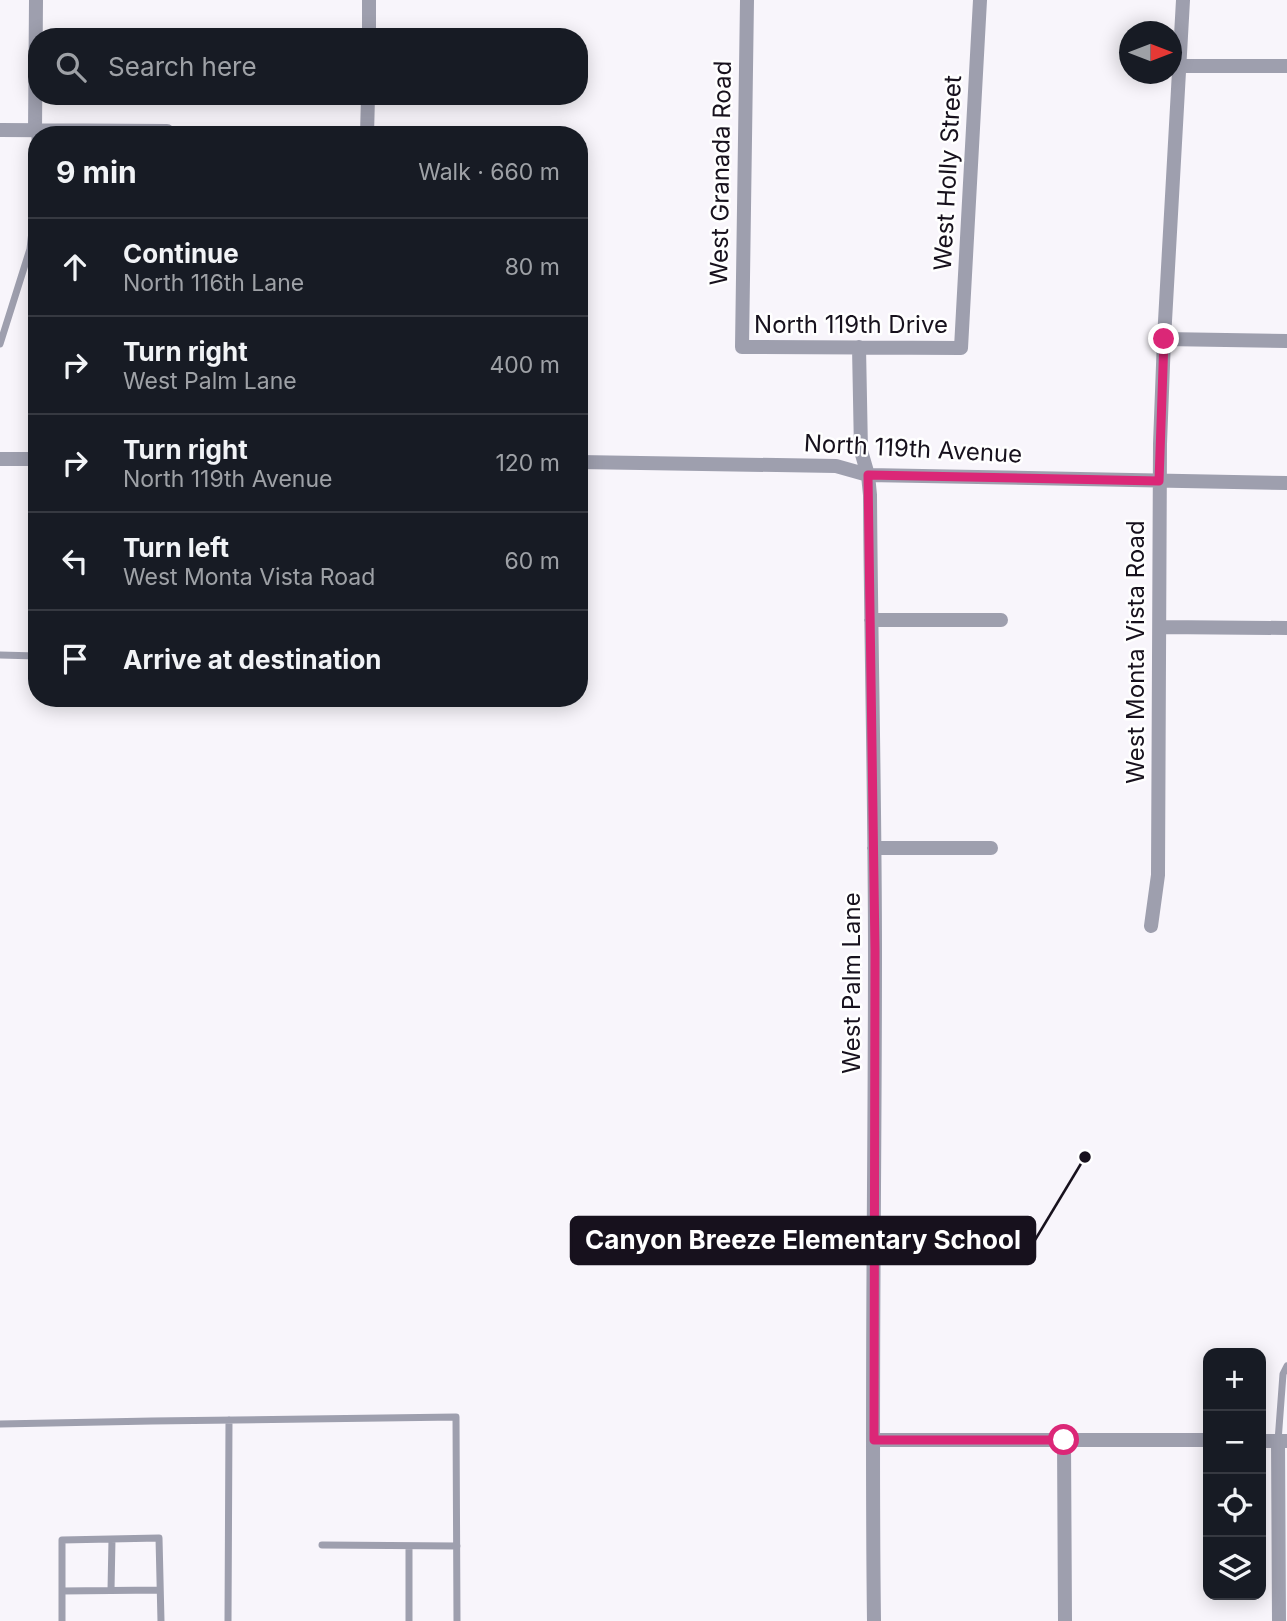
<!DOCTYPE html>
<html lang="en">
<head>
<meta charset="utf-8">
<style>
  :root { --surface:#171b24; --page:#242831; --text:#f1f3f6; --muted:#9ea1a6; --line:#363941 }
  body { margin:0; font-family:Inter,sans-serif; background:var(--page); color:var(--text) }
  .controls { position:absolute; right:21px; bottom:21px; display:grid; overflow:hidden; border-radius:14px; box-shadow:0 4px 18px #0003 }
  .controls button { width:63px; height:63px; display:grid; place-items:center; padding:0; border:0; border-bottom:2px solid var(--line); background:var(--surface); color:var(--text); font:35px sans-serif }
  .compass { position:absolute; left:1119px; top:21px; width:63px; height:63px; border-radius:50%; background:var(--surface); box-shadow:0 4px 18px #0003; rotate:90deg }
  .stop { position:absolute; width:21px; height:21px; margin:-16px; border:5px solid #db2777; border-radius:50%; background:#fff }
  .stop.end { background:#db2777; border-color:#fff; box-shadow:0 2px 7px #0008 }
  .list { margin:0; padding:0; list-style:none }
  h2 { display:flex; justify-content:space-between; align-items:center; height:91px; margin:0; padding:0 28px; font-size:30px }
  h2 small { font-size:23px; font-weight:400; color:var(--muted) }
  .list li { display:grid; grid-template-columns:46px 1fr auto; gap:21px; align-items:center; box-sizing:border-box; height:98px; padding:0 28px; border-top:2px solid var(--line) }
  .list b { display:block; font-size:26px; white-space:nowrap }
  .list p { margin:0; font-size:23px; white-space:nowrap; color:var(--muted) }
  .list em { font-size:23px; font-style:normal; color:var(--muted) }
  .icon { flex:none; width:38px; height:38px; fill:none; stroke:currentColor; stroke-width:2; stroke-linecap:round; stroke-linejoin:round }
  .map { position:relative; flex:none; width:1287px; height:1621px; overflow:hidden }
  .search { position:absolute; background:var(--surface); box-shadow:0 4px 18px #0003; left:28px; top:28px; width:560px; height:77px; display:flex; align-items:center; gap:18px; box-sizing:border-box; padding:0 24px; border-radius:28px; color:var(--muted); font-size:26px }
  .panel { position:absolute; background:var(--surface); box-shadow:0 4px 18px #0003; left:28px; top:126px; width:560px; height:581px; border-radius:28px }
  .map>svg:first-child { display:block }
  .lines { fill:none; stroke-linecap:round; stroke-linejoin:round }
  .lane { stroke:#9e9fae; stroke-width:7 }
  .street { stroke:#9e9fae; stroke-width:14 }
  .route { stroke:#db2777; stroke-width:9 }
  .labels { text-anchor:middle; stroke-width:5; stroke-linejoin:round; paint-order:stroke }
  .street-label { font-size:24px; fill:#17111d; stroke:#fff }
  .leader { fill:none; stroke:#17111d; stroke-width:2.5 }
  .callout-dot { fill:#17111d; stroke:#fff; stroke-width:2.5 }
  .callout { fill:#17111d; stroke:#17111d; stroke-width:2.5 }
  .callout-label { font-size:26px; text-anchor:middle; font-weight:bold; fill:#fff }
</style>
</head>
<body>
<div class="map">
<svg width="1287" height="1621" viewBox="0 0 1287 1621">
  <rect width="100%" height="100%" fill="#f8f5fb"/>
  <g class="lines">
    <!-- lane -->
    <path class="lane" d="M0,344L30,249L35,205V131
      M0,655L37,656
      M0,1424L152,1421L456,1417L457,1621
      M1278,1441L1283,1374L1287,1366
      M322,1545L457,1546
      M409,1546V1621
      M111,1590L112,1539
      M62,1591L160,1590
      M62,1621V1540L159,1538L161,1621
      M228,1621L229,1420"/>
    <!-- street -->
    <path class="street" d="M747,0L742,347L961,348L980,0
      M369,37V0
      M1179,66H1287
      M0,130L167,131V135
      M35,130L36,0
      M367,135L368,96
      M1164,339L1287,341
      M859,347L861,451L868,475L870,495C871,648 875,801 875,954C875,1176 871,1399 874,1621
      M0,459H37
      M579,462L836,466L868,475L1287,483
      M871,620H1001
      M1160,627L1287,628
      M874,848H991
      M1151,926L1158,875L1160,444L1164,339L1183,0
      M874,1440H1208
      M1064,1440L1065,1621
      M1261,1441H1286
      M1278,1441L1279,1621"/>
  </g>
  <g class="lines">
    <!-- route -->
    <path class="route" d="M1064,1440H874L875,951L868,475L1159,481L1164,339"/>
  </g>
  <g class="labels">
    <!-- street labels -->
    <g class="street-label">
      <text transform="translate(721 173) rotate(-89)" y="8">West Granada Road</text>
      <text transform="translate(948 173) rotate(-87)" y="8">West Holly Street</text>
      <text x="851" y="333">North 119th Drive</text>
      <text transform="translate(913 449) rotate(3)" y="8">North 119th Avenue</text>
      <text transform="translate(1136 652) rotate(-90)" y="8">West Monta Vista Road</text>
      <text transform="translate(852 983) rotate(-90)" y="8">West Palm Lane</text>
    </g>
  </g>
  <!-- callouts -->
  <path class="leader" d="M1085 1157L1035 1240"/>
  <circle class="callout-dot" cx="1085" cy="1157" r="7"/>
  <rect class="callout" x="571" y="1217" width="464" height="47" rx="7"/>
  <g class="callout-label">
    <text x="803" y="1249">Canyon Breeze Elementary School</text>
  </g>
</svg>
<div class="controls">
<button>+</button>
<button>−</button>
<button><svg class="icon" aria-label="locate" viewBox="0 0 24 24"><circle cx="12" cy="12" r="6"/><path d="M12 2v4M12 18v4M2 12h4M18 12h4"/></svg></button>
<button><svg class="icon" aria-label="layers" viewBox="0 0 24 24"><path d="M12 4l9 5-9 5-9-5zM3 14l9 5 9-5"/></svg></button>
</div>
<svg class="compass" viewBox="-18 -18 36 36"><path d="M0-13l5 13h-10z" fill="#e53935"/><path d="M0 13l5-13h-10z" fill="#9ea1a6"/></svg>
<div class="stop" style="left:1064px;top:1440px"></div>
<div class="stop end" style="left:1164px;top:339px"></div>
<div class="search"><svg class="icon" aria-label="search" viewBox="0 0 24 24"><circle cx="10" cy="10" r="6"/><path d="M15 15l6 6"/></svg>Search here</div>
<section class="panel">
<h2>9 min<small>Walk · 660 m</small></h2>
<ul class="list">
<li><svg class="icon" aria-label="ahead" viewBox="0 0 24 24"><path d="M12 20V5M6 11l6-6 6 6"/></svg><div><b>Continue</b><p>North 116th Lane</p></div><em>80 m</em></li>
<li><svg class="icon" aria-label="right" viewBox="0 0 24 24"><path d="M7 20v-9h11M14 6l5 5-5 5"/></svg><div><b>Turn right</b><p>West Palm Lane</p></div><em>400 m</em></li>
<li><svg class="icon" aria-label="right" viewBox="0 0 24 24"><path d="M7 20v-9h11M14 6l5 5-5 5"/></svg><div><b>Turn right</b><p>North 119th Avenue</p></div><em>120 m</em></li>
<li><svg class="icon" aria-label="left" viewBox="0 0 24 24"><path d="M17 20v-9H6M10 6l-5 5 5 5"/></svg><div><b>Turn left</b><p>West Monta Vista Road</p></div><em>60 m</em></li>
<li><svg class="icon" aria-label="arrive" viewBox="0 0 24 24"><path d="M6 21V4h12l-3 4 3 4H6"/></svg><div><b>Arrive at destination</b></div></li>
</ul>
</section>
</div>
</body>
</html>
